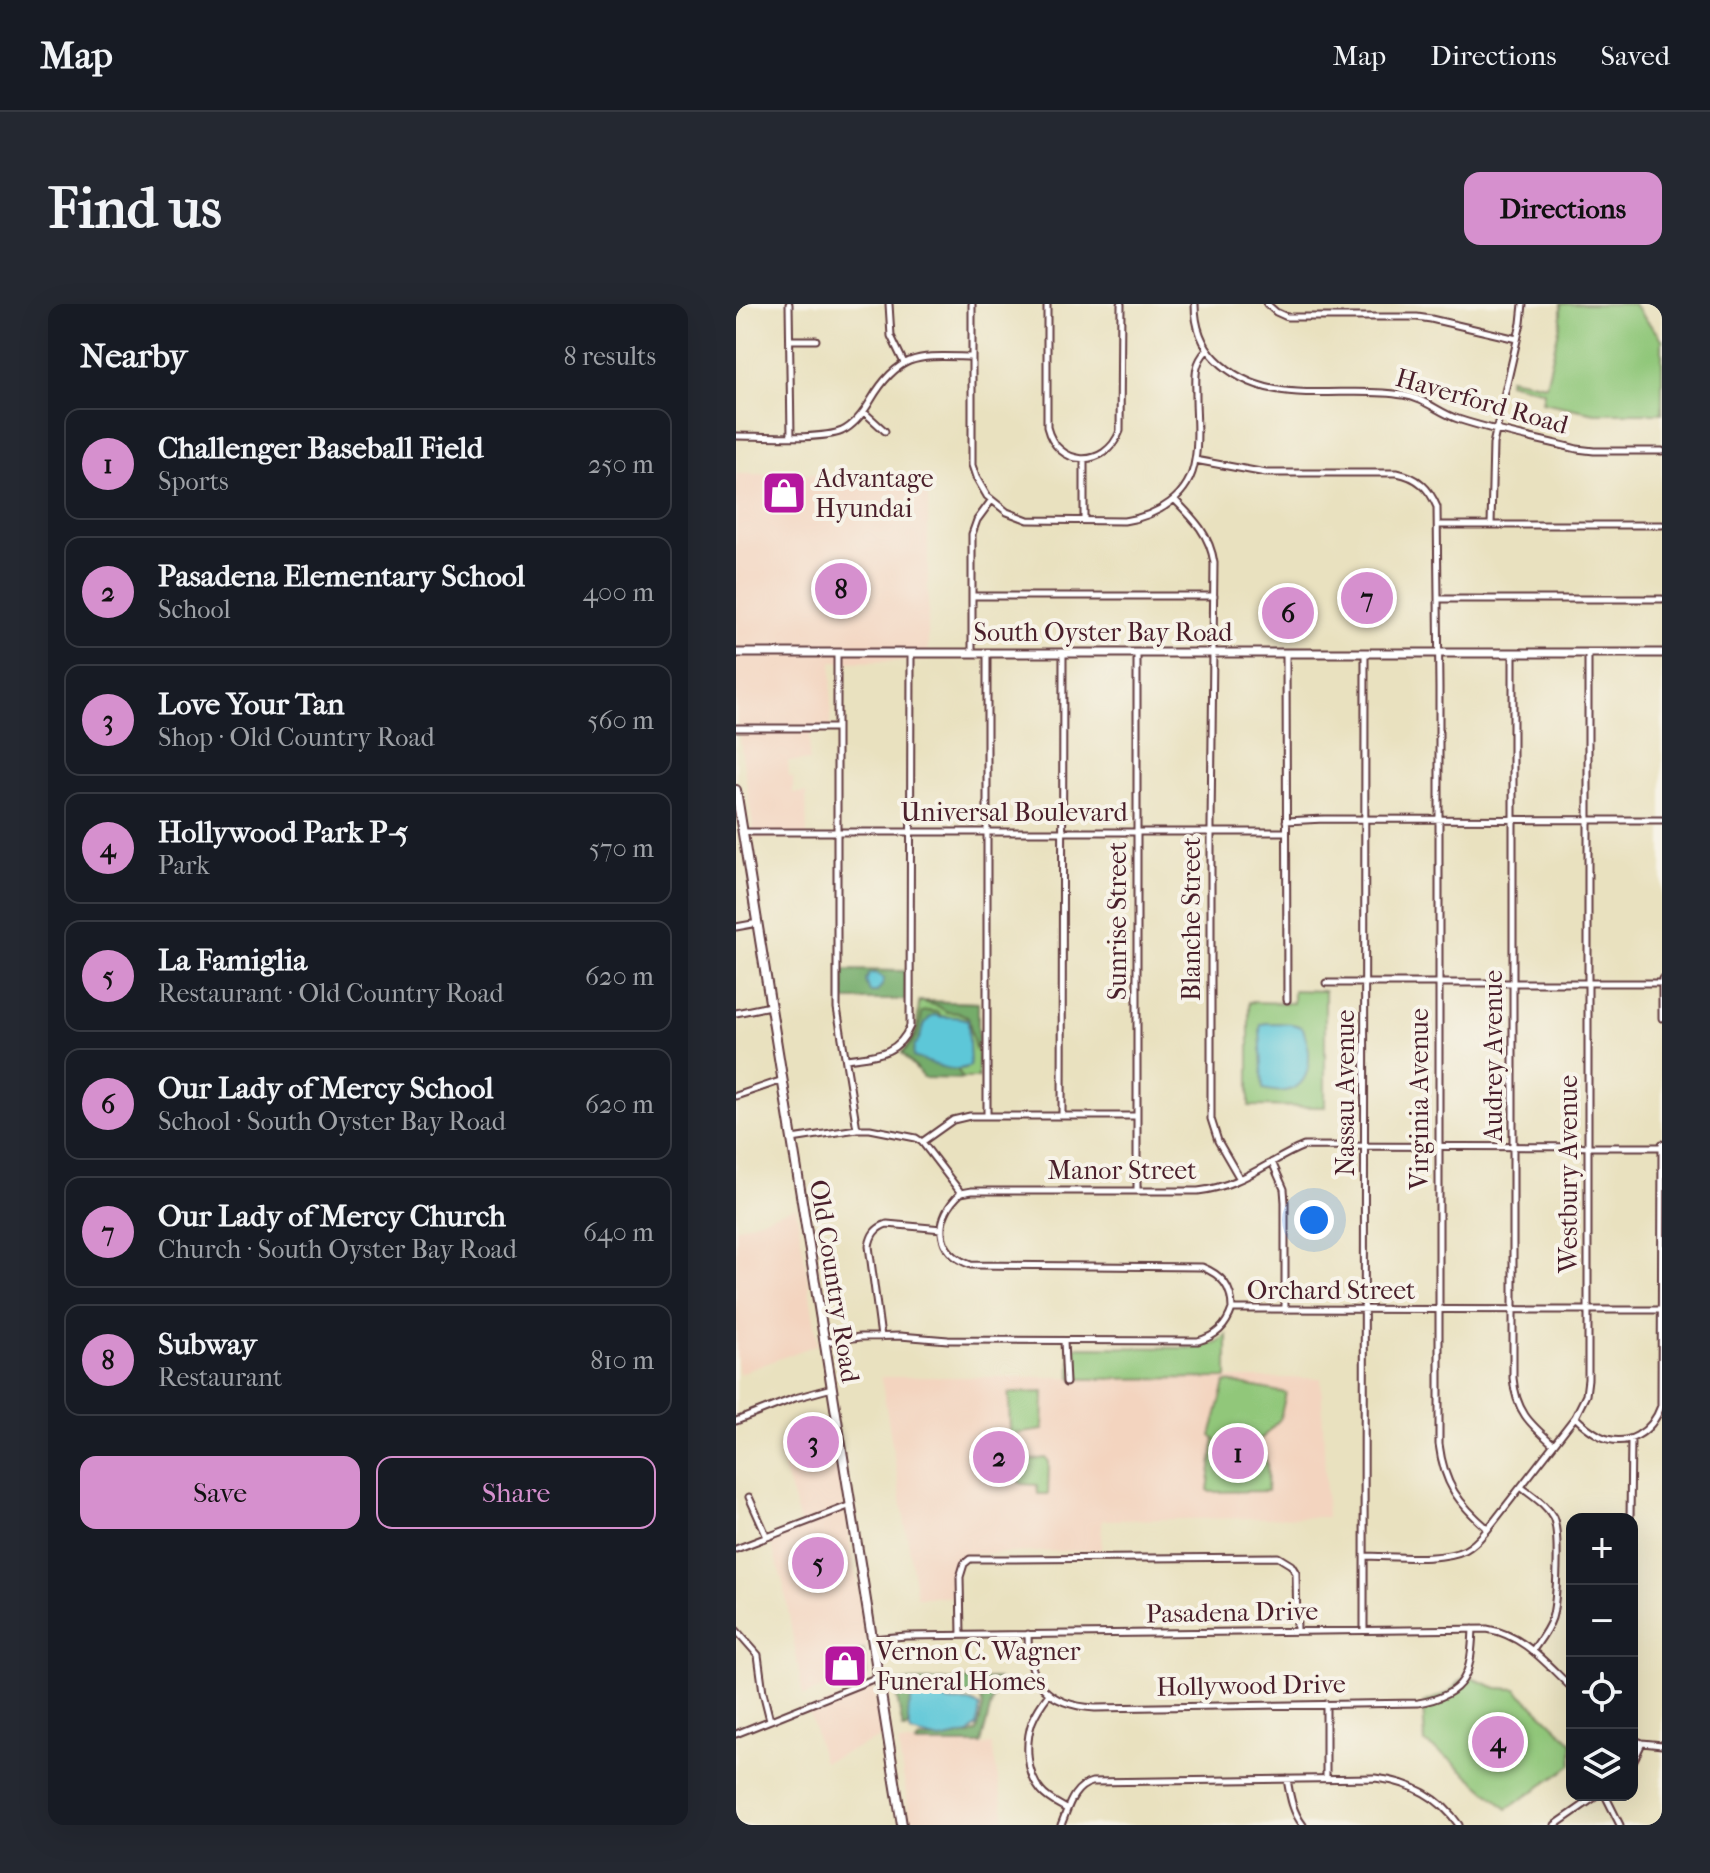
<!DOCTYPE html>
<html lang="en">
<head>
<meta charset="utf-8">
<style>
  :root { --surface:#171b24; --page:#242831; --text:#f1f3f6; --muted:#9ea1a6; --line:#363941; --accent:#d690ce }
  body { margin:0; font-family:"IM FELL French Canon",serif; background:var(--page); color:var(--text) }
  .controls { position:absolute; right:24px; bottom:24px; display:grid; overflow:hidden; border-radius:16px; box-shadow:0 8px 32px #0002 }
  .controls button { width:72px; height:72px; display:grid; place-items:center; padding:0; border:0; border-bottom:2px solid var(--line); background:var(--surface); color:var(--text); font:40px sans-serif }
  .you { position:absolute; left:578px; top:916px; width:28px; height:28px; margin:-20px; border:6px solid #fff; border-radius:50%; background:#1a73e8; box-shadow:0 0 0 12px #1a73e833 }
  .badge { display:grid; place-items:center; width:52px; height:52px; border-radius:50%; background:var(--accent); color:#111; font-size:26px; font-weight:700 }
  .pin { position:absolute; translate:-50% -50%; border:4px solid #fff; box-shadow:0 2px 8px #0006 }
  .list { margin:0; padding:0; list-style:none }
  h2 { display:flex; justify-content:space-between; align-items:center; height:104px; margin:0; padding:0 32px; font-size:34px }
  h2 small { font-size:26px; font-weight:400; color:var(--muted) }
  .list li { display:grid; grid-template-columns:52px 1fr auto; gap:24px; align-items:center; box-sizing:border-box; height:112px; margin:0 16px 16px; padding:0 16px; border:2px solid var(--line); border-radius:16px }
  .list b { display:block; font-size:30px; white-space:nowrap }
  .list p { margin:0; font-size:26px; white-space:nowrap; color:var(--muted) }
  .list em { font-size:26px; font-style:normal; color:var(--muted) }
  .actions { display:flex; gap:16px; padding:24px 32px }
  .actions a { flex:1; padding:18px 0; border:2px solid var(--accent); border-radius:16px; text-align:center; font-size:28px; color:var(--accent) }
  .actions .main { background:var(--accent); color:#111 }
  .icon { flex:none; width:44px; height:44px; fill:none; stroke:currentColor; stroke-width:2; stroke-linecap:round; stroke-linejoin:round }
  .map { position:relative; flex:none; width:926px; height:1521px; overflow:hidden; border-radius:16px }
  header { display:flex; align-items:center; gap:48px; box-sizing:border-box; height:112px; padding:0 40px; background:var(--surface); border-bottom:2px solid var(--line) }
  header strong { font-size:38px }
  nav { display:flex; gap:44px; margin-inline-start:auto; font-size:28px }
  .intro { display:flex; align-items:center; justify-content:space-between; box-sizing:border-box; height:192px; padding:0 48px }
  h1 { margin:0; font-size:56px }
  .button { padding:20px 36px; border-radius:16px; background:var(--accent); color:#111; font-size:28px; font-weight:700 }
  main { display:flex; gap:48px; padding:0 48px }
  aside { flex:1; background:var(--surface); border-radius:16px; box-shadow:0 8px 32px #0002 }
  .map>svg:first-child { display:block }
  .built { fill:#f3d4bf }
  .green { fill:#91c77a; stroke:#6e7352; stroke-width:2 }
  .forest { fill:#74ac6a; stroke:#5f664a; stroke-width:2 }
  .water { fill:#5dc7d8; stroke:#547382; stroke-width:2 }
  .lines { fill:none; stroke-linecap:round; stroke-linejoin:round }
  .street-casing { stroke:#623c41; stroke-width:9 }
  .secondary-casing { stroke:#623c41; stroke-width:11 }
  .primary-casing { stroke:#623c41; stroke-width:12 }
  .street { stroke:#fff; stroke-width:5 }
  .secondary { stroke:#fff; stroke-width:7 }
  .primary { stroke:#fff; stroke-width:8 }
  .labels { text-anchor:middle; stroke-width:8; stroke-linejoin:round; paint-order:stroke }
  .street-label { font-size:26px; fill:#4a1f2b; stroke:#f7f3e8 }
  .poi-label { font-size:26px; fill:#4a1f2b; stroke:#f7f3e8; text-anchor:start }
</style>
</head>
<body>
<header>
<strong>Map</strong>
<nav><a>Map</a><a>Directions</a><a>Saved</a></nav>
</header>
<div class="intro"><h1>Find us</h1><a class="button">Directions</a></div>
<main>
<aside>
<h2>Nearby<small>8 results</small></h2>
<ul class="list">
<li><span class="badge">1</span><div><b>Challenger Baseball Field</b><p>Sports</p></div><em>250 m</em></li>
<li><span class="badge">2</span><div><b>Pasadena Elementary School</b><p>School</p></div><em>400 m</em></li>
<li><span class="badge">3</span><div><b>Love Your Tan</b><p>Shop · Old Country Road</p></div><em>560 m</em></li>
<li><span class="badge">4</span><div><b>Hollywood Park P-5</b><p>Park</p></div><em>570 m</em></li>
<li><span class="badge">5</span><div><b>La Famiglia</b><p>Restaurant · Old Country Road</p></div><em>620 m</em></li>
<li><span class="badge">6</span><div><b>Our Lady of Mercy School</b><p>School · South Oyster Bay Road</p></div><em>620 m</em></li>
<li><span class="badge">7</span><div><b>Our Lady of Mercy Church</b><p>Church · South Oyster Bay Road</p></div><em>640 m</em></li>
<li><span class="badge">8</span><div><b>Subway</b><p>Restaurant</p></div><em>810 m</em></li>
</ul>
<div class="actions"><a class="main">Save</a><a>Share</a></div>
</aside>
<div class="map">
<svg width="926" height="1521" viewBox="0 0 926 1521">
  <rect width="100%" height="100%" fill="#f7f3e8"/>
  <filter id="ink" filterUnits="userSpaceOnUse"><feTurbulence type="fractalNoise" baseFrequency=".0125" numOctaves="2"/><feDisplacementMap in="SourceGraphic" scale="16" xChannelSelector="R" yChannelSelector="G"/><feConvolveMatrix kernelMatrix="1 2 1 2 8 2 1 2 1" color-interpolation-filters="sRGB"/></filter>
  <filter id="wash" filterUnits="userSpaceOnUse"><feTurbulence type="fractalNoise" baseFrequency=".006" numOctaves="4" result="noise"/><feDisplacementMap in="SourceGraphic" scale="32" xChannelSelector="R" yChannelSelector="G"/><feGaussianBlur stdDeviation="1.8" result="paint"/><feColorMatrix in="noise" values="0 0 0 0 0 0 0 0 0 0 0 0 0 0 0 0 0 1.4 0 .05"/><feComposite in="paint" operator="in"/></filter>
  <g filter="url(#wash)">
    <rect width="100%" height="100%" fill="#e9e1bf"/>
    <!-- built -->
    <path class="built" d="M0,170L192,171V357L96,358L94,428L74,429L73,457H52L53,473H57V489H70L71,533L19,535L0,410Z
      M60,903L82,1040L3,1070L0,1050V924Z
      M145,1073H337L338,1075L585,1074L591,1213L366,1216L365,1246L236,1250L219,1257V1293H181Z
      M95,1121L135,1368L67,1392L48,1282L34,1237L66,1225L41,1143Z
      M137,1381L145,1434L87,1458L73,1407Z
      M162,1439L256,1441L270,1521H175Z"/>
    <!-- green -->
    <path class="green" d="M825,0H897L926,35V109H859L806,98L808,87L772,78L773,74L810,81L825,17Z
      M557,686L589,687V803L513,802V698L557,699Z
      M183,697L242,699V774H188L166,748C182,733 182,717 183,697Z
      M491,1031V1074L337,1075V1073H335V1043L457,1044L481,1039Z
      M493,1078L550,1089L544,1115L525,1135L517,1136C534,1147 532,1169 531,1187L474,1188L472,1186L479,1134L475,1132L489,1079Z
      M308,1088L307,1126L274,1131L273,1089Z
      M310,1154L313,1158L312,1190H302L301,1181L286,1180L275,1171L281,1158Z
      M128,1346L131,1371L101,1383L96,1356L99,1351L114,1349V1351L101,1353L104,1374L116,1372L115,1361L123,1360V1347Z
      M730,1372L761,1384L780,1385L836,1438V1461L771,1505L715,1456L689,1439L687,1399L712,1389Z"/>
    <!-- forest -->
    <path class="forest" d="M108,666L169,667V696H108Z
      M183,697L242,699V739L239,745L232,713L224,709L211,708L202,702Z
      M192,707L202,708L208,717L212,749L227,775L188,774L166,749C180,736 184,726 186,708Z
      M262,1375L245,1440H180L182,1436L234,1431L241,1428L247,1403L244,1392C217,1385 197,1399 175,1413L171,1425H167L158,1378Z"/>
    <!-- water -->
    <path class="water" d="M139,669L148,674L146,681L141,688H134L130,677L133,670Z
      M198,711C209,715 221,711 232,716L234,762C216,771 195,758 177,753L178,742C188,733 184,718 198,711Z
      M529,719C543,720 555,717 567,724C569,733 573,741 573,750C574,781 556,793 527,785L524,725L525,721Z
      M190,1385C198,1388 203,1393 209,1396C223,1402 230,1392 244,1403L241,1422L233,1430L204,1436L175,1429C170,1413 171,1403 179,1389Z"/>
  </g>
  <g filter="url(#ink)">
    <g class="lines">
      <!-- street casing -->
      <g class="street-casing">
        <path id="street" d="M53,0L55,132
          M153,0L155,32L168,59
          M236,0V161L240,173L251,192L271,208L292,216L388,217C421,212 454,193 459,156C463,136 460,113 460,93C460,73 457,61 471,46
          M311,0V123C321,163 369,166 384,127L385,0
          M459,0C459,22 465,40 480,55C531,107 604,80 667,91C689,94 703,109 722,115C761,128 802,135 841,145L858,147H926
          M531,0L540,8L551,13H681L695,15L781,35
          M54,36H80
          M128,108L149,127
          M0,132C26,132 85,136 106,127C119,121 128,108 135,96C164,47 185,52 236,53
          M459,156L530,169H661C682,173 693,184 701,203L703,384V1140C708,1180 722,1199 752,1225
          M439,196C458,215 474,231 478,259L475,520V815L482,837L504,875
          M348,216V155
          M702,221H926
          M755,221L757,140L785,19L787,0
          M236,292H478
          M702,295H926
          M236,348V230L241,216L255,197
          M101,349V704L121,825
          M550,349L551,696
          M777,349V1074C780,1107 793,1119 817,1140
          M0,424H100
          M550,517L588,515L926,516
          M7,528H549
          M0,623L22,619
          M926,675V714
          M590,679H926
          M0,709L34,702
          M110,755C138,751 162,752 174,722L175,349
          M0,792L47,776
          M251,812V349
          M326,812L327,349
          M56,835L121,825H134L180,834L186,838L225,889L236,887H462C489,884 510,873 533,860C545,853 555,847 568,842L926,843
          M186,838L217,816L234,812H401
          M536,858L548,885L549,898V1006
          M401,887V349
          M225,889C198,913 198,948 235,961L466,963C486,971 496,983 496,1005
          M145,1033L133,942C135,931 139,924 151,920L206,925
          M328,1037L330,1079
          M89,1038L124,1033L164,1032L212,1036L462,1037C480,1032 490,1023 496,1005L926,1006
          M839,1113C846,1120 855,1127 864,1132C891,1145 916,1128 925,1102L926,840
          M0,1117L59,1094L96,1084
          M785,1183C796,1192 810,1200 817,1213C824,1228 821,1297 816,1314C812,1326 804,1336 797,1346
          M13,1193L31,1233
          M894,1215L895,1135
          M0,1245L115,1201
          M628,1252C656,1252 705,1258 729,1246C739,1241 745,1233 752,1225L839,1113L850,1091L852,1075V349
          M0,1326L22,1351L27,1388L34,1416
          M628,1326L629,349
          M292,1330C292,1378 310,1401 359,1404L682,1399C731,1391 735,1369 737,1325
          M225,1331L224,1273L228,1260L234,1255H277L542,1253L555,1261L560,1269L561,1327
          M136,1335L170,1332L751,1325C788,1331 810,1360 836,1384
          M313,1390C306,1399 300,1408 296,1418C289,1439 290,1469 305,1487C311,1495 322,1500 331,1505
          M590,1400V1474
          M0,1430L142,1373
          M896,1435L906,1439L926,1441
          M896,1460L906,1439
          M551,1475C554,1492 556,1507 567,1521
          M869,1491L884,1521
          M325,1521C332,1505 336,1483 356,1478L639,1474C674,1478 703,1492 723,1521
          M819,1521L862,1491"/>
      </g>
      <!-- secondary casing -->
      <g class="secondary-casing">
        <path id="secondary" d="M0,349H926"/>
      </g>
      <!-- primary casing -->
      <g class="primary-casing">
        <path id="primary" d="M0,486L166,1521"/>
      </g>
      <!-- street -->
      <use href="#street" class="street"/>
      <!-- secondary -->
      <use href="#secondary" class="secondary"/>
      <!-- primary -->
      <use href="#primary" class="primary"/>
    </g>
  </g>
  <!-- icons -->
  <defs>
    <g id="shop-square" transform="scale(2.3)"><rect x="-9" y="-9" width="18" height="18" rx="4" fill="#b5179e" stroke="#f7f3e8"/><path d="M-5-2.5h2.3a2.7 3.5 0 0 1 5.4 0H5L5.5 6h-11ZM-1.5-2.5h3a1.5 2.3 0 0 0-3 0Z" fill="#fff"/></g>
  </defs>
  <g fill-rule="evenodd">
    <use href="#shop-square" x="48" y="189"/>
    <use href="#shop-square" x="109" y="1362"/>
  </g>
  <g class="labels">
    <!-- street labels -->
    <g class="street-label">
      <text transform="translate(746 97) rotate(16)" y="9">Haverford Road</text>
      <text x="367" y="337">South Oyster Bay Road</text>
      <text x="278" y="517">Universal Boulevard</text>
      <text transform="translate(455 615) rotate(-90)" y="9">Blanche Street</text>
      <text transform="translate(381 617) rotate(-90)" y="9">Sunrise Street</text>
      <text transform="translate(757 752) rotate(-90)" y="9">Audrey Avenue</text>
      <text transform="translate(609 789) rotate(-90)" y="9">Nassau Avenue</text>
      <text transform="translate(683 795) rotate(-90)" y="9">Virginia Avenue</text>
      <text x="386" y="875">Manor Street</text>
      <text transform="translate(832 870) rotate(-90)" y="9">Westbury Avenue</text>
      <text transform="translate(99 977) rotate(81)" y="9">Old Country Road</text>
      <text x="595" y="995">Orchard Street</text>
      <text transform="translate(496 1308) rotate(-1)" y="9">Pasadena Drive</text>
      <text transform="translate(515 1381) rotate(-1)" y="9">Hollywood Drive</text>
    </g>
    <!-- poi labels -->
    <g class="poi-label">
      <text x="79" y="183">Advantage<tspan x="79" dy="30">Hyundai</tspan></text>
      <text x="140" y="1356">Vernon C. Wagner<tspan x="140" dy="30">Funeral Homes</tspan></text>
    </g>
  </g>
</svg>
<div class="controls">
<button>+</button>
<button>−</button>
<button><svg class="icon" aria-label="locate" viewBox="0 0 24 24"><circle cx="12" cy="12" r="6"/><path d="M12 2v4M12 18v4M2 12h4M18 12h4"/></svg></button>
<button><svg class="icon" aria-label="layers" viewBox="0 0 24 24"><path d="M12 4l9 5-9 5-9-5zM3 14l9 5 9-5"/></svg></button>
</div>
<div class="you"></div>
<div class="pin badge" style="left:502px;top:1149px">1</div>
<div class="pin badge" style="left:263px;top:1153px">2</div>
<div class="pin badge" style="left:77px;top:1138px">3</div>
<div class="pin badge" style="left:762px;top:1438px">4</div>
<div class="pin badge" style="left:82px;top:1259px">5</div>
<div class="pin badge" style="left:552px;top:309px">6</div>
<div class="pin badge" style="left:631px;top:294px">7</div>
<div class="pin badge" style="left:105px;top:285px">8</div>
</div>
</main>
</body>
</html>
